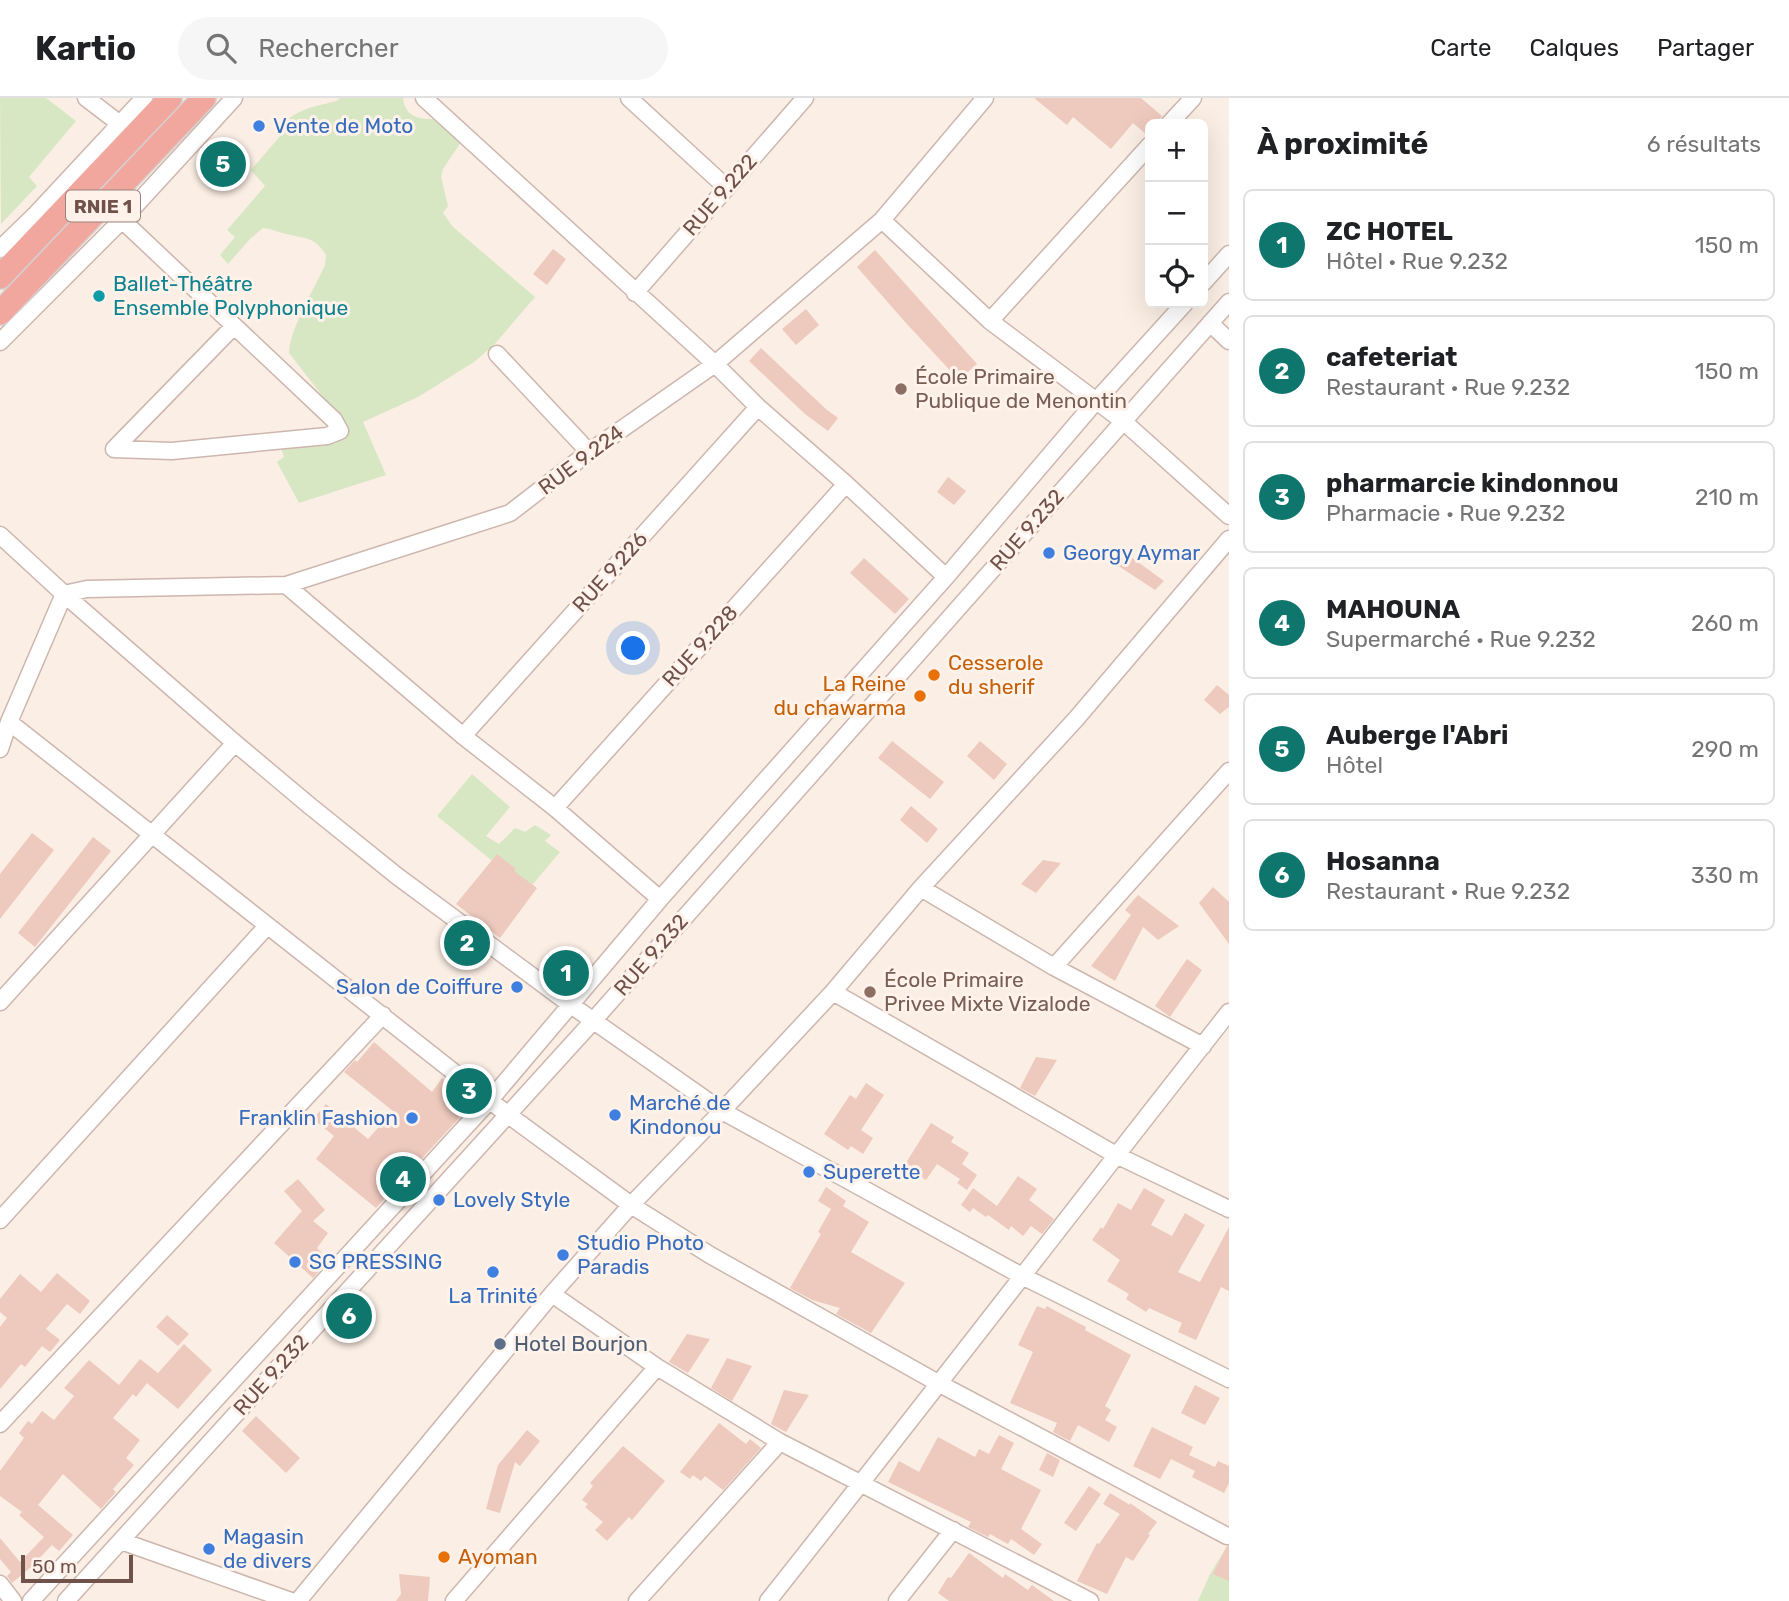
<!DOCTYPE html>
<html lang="fr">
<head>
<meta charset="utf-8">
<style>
  :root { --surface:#fff; --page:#f6f6f6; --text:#202124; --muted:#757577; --line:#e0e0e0; --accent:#0f766e }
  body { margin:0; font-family:Rubik,sans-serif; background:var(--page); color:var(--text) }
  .controls { position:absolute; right:21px; top:21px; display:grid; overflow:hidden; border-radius:10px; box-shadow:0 7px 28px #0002 }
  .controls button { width:63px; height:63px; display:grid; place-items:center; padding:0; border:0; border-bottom:2px solid var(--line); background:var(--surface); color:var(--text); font:35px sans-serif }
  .scale { position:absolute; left:21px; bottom:18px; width:112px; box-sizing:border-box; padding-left:7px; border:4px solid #71524b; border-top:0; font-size:19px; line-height:24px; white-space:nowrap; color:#71524b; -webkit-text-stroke:5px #fef2ea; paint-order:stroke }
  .you { position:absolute; left:634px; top:551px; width:24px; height:24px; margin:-18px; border:5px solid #fff; border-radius:50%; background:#1a73e8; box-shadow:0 0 0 10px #1a73e833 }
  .badge { display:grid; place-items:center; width:46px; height:46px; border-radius:50%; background:var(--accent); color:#fff; font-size:23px; font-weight:700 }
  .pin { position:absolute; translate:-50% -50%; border:4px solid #fff; box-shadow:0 2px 7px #0006 }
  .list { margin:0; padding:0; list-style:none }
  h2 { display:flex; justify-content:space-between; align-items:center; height:91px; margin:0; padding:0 28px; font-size:30px }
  h2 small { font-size:23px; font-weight:400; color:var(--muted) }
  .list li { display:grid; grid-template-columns:46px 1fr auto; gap:21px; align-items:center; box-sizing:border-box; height:112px; margin:0 14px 14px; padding:0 14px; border:2px solid var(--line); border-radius:10px }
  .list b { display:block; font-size:26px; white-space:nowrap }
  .list p { margin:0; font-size:23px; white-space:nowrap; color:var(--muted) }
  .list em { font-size:23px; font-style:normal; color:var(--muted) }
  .icon { flex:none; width:38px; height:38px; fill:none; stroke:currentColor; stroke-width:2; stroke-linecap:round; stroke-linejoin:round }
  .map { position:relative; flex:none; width:1229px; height:1503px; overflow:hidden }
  header { display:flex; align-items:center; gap:42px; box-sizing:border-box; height:98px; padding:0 35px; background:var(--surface); border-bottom:2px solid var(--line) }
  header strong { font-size:33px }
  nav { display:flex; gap:38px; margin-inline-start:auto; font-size:24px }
  .search { width:490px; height:63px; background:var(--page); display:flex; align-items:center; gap:18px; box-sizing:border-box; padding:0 24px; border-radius:38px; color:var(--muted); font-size:26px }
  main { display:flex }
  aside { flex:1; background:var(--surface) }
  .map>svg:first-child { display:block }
  .green { fill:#d8e7c3 }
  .building { fill:#eec9bd }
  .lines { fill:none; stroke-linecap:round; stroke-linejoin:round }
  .minor-casing { stroke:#cdb6ae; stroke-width:19 }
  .highway-casing { stroke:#d7cfcd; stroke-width:26 }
  .minor { stroke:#fff; stroke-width:16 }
  .highway { stroke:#f1a69e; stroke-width:23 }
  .shop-dot { fill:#3f7fe0; stroke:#fef2ea; stroke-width:2.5 }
  .culture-dot { fill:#0f9aa8; stroke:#fef2ea; stroke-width:2.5 }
  .education-dot { fill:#8d6e63; stroke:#fef2ea; stroke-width:2.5 }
  .food-dot { fill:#e8710a; stroke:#fef2ea; stroke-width:2.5 }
  .service-dot { fill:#5c6f8a; stroke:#fef2ea; stroke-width:2.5 }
  .labels { text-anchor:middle; stroke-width:6; stroke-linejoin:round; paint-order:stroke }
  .shield { fill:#fef2ea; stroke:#9b827b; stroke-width:2 }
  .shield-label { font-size:19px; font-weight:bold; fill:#71524b }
  .shop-label { font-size:21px; fill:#366cbe; stroke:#fef2ea; text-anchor:start }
  .street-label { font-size:21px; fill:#71524b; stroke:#fef2ea }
  .culture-label { font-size:21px; fill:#0d838f; stroke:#fef2ea; text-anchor:start }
  .education-label { font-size:21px; fill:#785e54; stroke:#fef2ea; text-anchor:start }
  .food-label { font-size:21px; fill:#c56008; stroke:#fef2ea; text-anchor:start }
  .service-label { font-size:21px; fill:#4e5e75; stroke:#fef2ea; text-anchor:start }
</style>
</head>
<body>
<header>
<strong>Kartio</strong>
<div class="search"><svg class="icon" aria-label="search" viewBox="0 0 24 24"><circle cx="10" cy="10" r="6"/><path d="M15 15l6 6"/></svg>Rechercher</div>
<nav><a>Carte</a><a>Calques</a><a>Partager</a></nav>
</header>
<main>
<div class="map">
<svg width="1229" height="1503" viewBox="0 0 1229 1503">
  <rect width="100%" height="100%" fill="#fbeee4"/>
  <!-- green -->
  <path class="green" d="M0,0H46L76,23L29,79L37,88L1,126Z
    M340,0H403C405,19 420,22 438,21L461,44L443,71L441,79L448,108L443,115L453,129L535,199L494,247L474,264L418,299L363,324L386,377L299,405L277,364L284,359L281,350L337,338L331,309L289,255C289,233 315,189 325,167L326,157C314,138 306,141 286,136C278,134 272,131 263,130L250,141L228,166L220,157L235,139L227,132L265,88L251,72L281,37L276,33C295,11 309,10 336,3Z
    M472,676L510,709L486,738L499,746L515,730L525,734L535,727L551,737L545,743L560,754L528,792L437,718Z
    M1229,1445V1503H1198L1210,1476Z"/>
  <!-- building -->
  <path class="building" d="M1034,0H1141L1162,18L1156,26H1150V33L1147,37L1133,25L1111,51L1073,19L1067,27Z
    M553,151L566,161L547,187L533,176Z
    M875,152L977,266L959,282L905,224L857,169Z
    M806,211L819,227L796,247L782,231Z
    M761,250L827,312L838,320L828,333L805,316L749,263Z
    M948,379L966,393L954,407L937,394Z
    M1131,459L1164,483L1155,492L1111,463Z
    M864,460L909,501L895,516L850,475Z
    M1217,587L1229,597V609L1220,616L1204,602Z
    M892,643L944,684L930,701L878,660Z
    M980,643L1007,666L994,682L967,658Z
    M911,708L938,731L927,745L900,722Z
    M32,735L54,752L0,821V776Z
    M93,739L111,753L35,849L18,835Z
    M497,756L516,771L514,773L537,790L500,840L456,806Z
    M1043,762L1061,765L1036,795L1021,786Z
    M1213,789L1229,804V846L1199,805Z
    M1138,797L1179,828L1158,842L1143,829L1115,883L1091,868L1131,817L1125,812Z
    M1187,861L1202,872L1170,919L1155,908Z
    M374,944L432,994L442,980L474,1004L376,1110L316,1061L334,1038L313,1021L326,1006L368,1041L393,1013L344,974L355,962L357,964Z
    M1036,959L1057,962L1035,998L1020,990Z
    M866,985L884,997L861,1032L873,1040L863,1056L851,1048L848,1052L824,1036L850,997L856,1001Z
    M931,1025L954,1039L951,1044L969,1055L962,1066L977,1077L967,1092L957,1085L960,1081L937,1066L926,1082L904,1068Z
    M1018,1078L1037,1091L1029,1102L1054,1121L1042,1136L1031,1128L1023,1138L1011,1128L1009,1132L988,1117L986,1119L973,1110L970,1114L961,1107L973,1090L997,1108Z
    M298,1081L325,1112L313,1123L328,1135L317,1150L329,1162L313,1180L274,1145L302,1113L284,1093Z
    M826,1089L846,1103L843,1108L869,1124L851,1154L905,1185L871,1235L836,1216L840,1210L812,1202L790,1190L821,1136L818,1134L831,1111L818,1103Z
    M1144,1090L1165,1102L1151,1127L1172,1138L1185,1115L1205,1127L1178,1174L1200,1184L1229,1129V1193L1221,1189L1196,1242L1178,1234L1182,1225L1149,1210L1146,1214L1126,1201L1129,1196L1107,1183L1120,1162L1092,1142L1101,1129L1103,1131L1118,1105L1131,1112Z
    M57,1175L90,1203L80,1216L67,1206L46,1231L60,1242L50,1254L42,1248L25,1269L21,1266L0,1291V1229L7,1220L0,1214V1201L20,1176L41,1194Z
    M1037,1208L1045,1211L1047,1208L1052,1211L1086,1229L1085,1232L1131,1257L1105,1308L1111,1312L1105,1322L1117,1329L1109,1344L1078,1327L1070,1343L1053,1334L1057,1325L1010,1305L1033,1254L1018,1247Z
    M167,1217L189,1236L178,1248L156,1229Z
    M687,1236L710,1241L688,1275L669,1264Z
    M184,1246L212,1272L178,1311L147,1285L136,1299L133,1296L113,1320L140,1342L126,1360L134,1367L113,1391L116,1394L101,1411L63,1376L38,1407L73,1437L59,1453L52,1447L31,1469L12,1485L7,1478L11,1474L0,1461V1440L20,1464L44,1439L19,1417L22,1414L0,1398V1373L24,1340L19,1335L28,1323L32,1326L42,1313L54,1322L74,1298L64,1290L89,1262L119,1287L140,1261L158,1275Z
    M727,1260L752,1268L732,1303L711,1290Z
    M1195,1287L1220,1300L1205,1327L1181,1315Z
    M784,1292L809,1297L786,1334L771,1326Z
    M256,1318L300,1360L286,1375L242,1333Z
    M719,1325L746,1346L750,1341L761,1350L723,1392L705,1378L701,1383L693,1377L690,1381L680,1374Z
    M1152,1329L1193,1349L1189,1357L1215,1369L1218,1363L1229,1368V1385L1224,1395L1192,1379L1195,1373L1171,1361L1160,1381L1133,1368Z
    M527,1332L540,1343L520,1368L515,1364L500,1415L486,1411L498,1367Z
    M999,1337L1014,1345L1001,1371L1041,1392L1021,1431L1042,1446L1034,1457L1011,1441L1008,1446L990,1436L988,1439L968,1429L971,1424L888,1384L899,1363L919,1374L938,1339L975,1359L979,1351L989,1356Z
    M623,1348L665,1383L632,1422L629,1419L607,1443L595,1432L603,1424L585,1409L588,1406L582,1402L593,1388L590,1385Z
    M1047,1355L1060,1362L1053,1379L1039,1372Z
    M1089,1388L1101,1396L1076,1433L1064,1425Z
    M1110,1395L1130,1407V1405L1157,1424L1148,1436L1150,1437L1133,1463L1126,1459L1107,1496L1077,1483L1097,1445L1099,1446L1120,1416L1103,1406Z
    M1227,1448H1229V1483L1213,1476Z
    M969,1455L1003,1480L1005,1476L1028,1492L1032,1487L1054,1503H949L938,1495L948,1479L951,1480Z
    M399,1476L430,1479L428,1503H396L401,1496Z"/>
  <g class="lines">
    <!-- minor casing -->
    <g class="minor-casing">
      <path id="minor" d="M86,0L120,26
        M424,0L715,266L758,309L846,386L946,479
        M629,0L727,90
        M1169,26L1193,0
        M882,122L990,223L1123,323L1229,418
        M0,151L36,116L144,0
        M1203,185L1229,156
        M635,195L805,0
        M990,223L1150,47
        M1210,225L1229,243
        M0,244L122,122L234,0
        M497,256L589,354
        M114,351L172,353L327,338L340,333L334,322L122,122
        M114,351L234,228
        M0,437L64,496L235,645L310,708L397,778L571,907L722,1013L1022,1178L1229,1281
        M286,487L463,638L555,710L660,801
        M9,624L507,1016L631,1107L710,1157L938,1285L1227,1438
        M463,638L758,309
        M0,651L9,624L64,496L87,491L286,487L510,415L589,354L715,266L882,122L985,0
        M555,710L846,386
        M921,790L1054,869L1203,948
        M1054,869L1229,673
        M833,894L1116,1057L1229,1111
        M0,904L235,645
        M0,1122L267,828
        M552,1196L657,1269L780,1344L1090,1503
        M0,1326L383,917
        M121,1443L291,1503
        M0,1486L13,1503
        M31,1503L490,1002L660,801L946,479L1096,303L1185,205
        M66,1503L593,923L1229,204
        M298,1503L552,1196L631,1107L722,1013L833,894L921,790L1076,621L1229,441
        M454,1503L657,1269
        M637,1503L780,1344
        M768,1503C923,1308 1074,1110 1229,914
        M897,1503L953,1432"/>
    </g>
    <!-- highway casing -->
    <g class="highway-casing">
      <path id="highway" d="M0,179L170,0
        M0,215L204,0"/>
    </g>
    <!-- minor -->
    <use href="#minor" class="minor"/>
    <!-- highway -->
    <use href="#highway" class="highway"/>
  </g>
  <!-- markers -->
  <g class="shop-dot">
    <circle cx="259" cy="28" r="7"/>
    <circle cx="1049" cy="455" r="7"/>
    <circle cx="517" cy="889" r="7"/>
    <circle cx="615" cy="1017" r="7"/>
    <circle cx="412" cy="1020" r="7"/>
    <circle cx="809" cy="1074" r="7"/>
    <circle cx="439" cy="1102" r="7"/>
    <circle cx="563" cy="1157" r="7"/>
    <circle cx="295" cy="1164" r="7"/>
    <circle cx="493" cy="1174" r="7"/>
    <circle cx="209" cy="1451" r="7"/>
  </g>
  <circle class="culture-dot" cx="99" cy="198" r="7"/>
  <g class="education-dot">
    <circle cx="901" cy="291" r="7"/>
    <circle cx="870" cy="894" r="7"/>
  </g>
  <g class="food-dot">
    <circle cx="934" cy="577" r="7"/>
    <circle cx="920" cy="598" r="7"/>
    <circle cx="444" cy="1459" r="7"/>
  </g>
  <circle class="service-dot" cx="500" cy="1246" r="7"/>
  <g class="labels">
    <!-- shield labels -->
    <rect class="shield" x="66" y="92.5" width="74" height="31" rx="5"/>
    <g class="shield-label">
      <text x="103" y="115">RNIE 1</text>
    </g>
    <!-- shop labels -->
    <g class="shop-label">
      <text x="273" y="35">Vente de Moto</text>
      <text x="1063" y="462">Georgy Aymar</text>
      <text x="503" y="896" text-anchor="end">Salon de Coiffure</text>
      <text x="629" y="1012">Marché de<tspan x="629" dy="24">Kindonou</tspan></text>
      <text x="398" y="1027" text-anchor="end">Franklin Fashion</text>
      <text x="823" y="1081">Superette</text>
      <text x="453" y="1109">Lovely Style</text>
      <text x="577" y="1152">Studio Photo<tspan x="577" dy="24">Paradis</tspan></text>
      <text x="309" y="1171">SG PRESSING</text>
      <text x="493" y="1205" text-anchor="middle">La Trinité</text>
      <text x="223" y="1446">Magasin<tspan x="223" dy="24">de divers</tspan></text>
    </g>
    <!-- street labels -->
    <g class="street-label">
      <text transform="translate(720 97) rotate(-49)" y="7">RUE 9.222</text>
      <text transform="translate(581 362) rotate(-37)" y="7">RUE 9.224</text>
      <text transform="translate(1027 432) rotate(-49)" y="7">RUE 9.232</text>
      <text transform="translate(610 474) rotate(-48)" y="7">RUE 9.226</text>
      <text transform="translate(700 548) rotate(-48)" y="7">RUE 9.228</text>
      <text transform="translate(651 857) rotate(-49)" y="7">RUE 9.232</text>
      <text transform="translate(271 1277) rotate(-48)" y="7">RUE 9.232</text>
    </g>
    <!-- culture labels -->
    <g class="culture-label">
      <text x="113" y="193">Ballet-Théâtre<tspan x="113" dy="24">Ensemble Polyphonique</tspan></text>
    </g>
    <!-- education labels -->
    <g class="education-label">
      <text x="915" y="286">École Primaire<tspan x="915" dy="24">Publique de Menontin</tspan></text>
      <text x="884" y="889">École Primaire<tspan x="884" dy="24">Privee Mixte Vizalode</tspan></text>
    </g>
    <!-- food labels -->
    <g class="food-label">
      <text x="948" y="572">Cesserole<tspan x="948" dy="24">du sherif</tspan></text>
      <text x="906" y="593" text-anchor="end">La Reine<tspan x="906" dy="24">du chawarma</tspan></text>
      <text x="458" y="1466">Ayoman</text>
    </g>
    <!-- service labels -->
    <g class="service-label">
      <text x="514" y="1253">Hotel Bourjon</text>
    </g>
  </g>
</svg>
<div class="controls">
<button>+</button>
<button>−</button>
<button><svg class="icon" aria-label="locate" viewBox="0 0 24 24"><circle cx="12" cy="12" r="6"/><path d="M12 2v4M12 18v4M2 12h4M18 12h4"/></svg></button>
</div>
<div class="scale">50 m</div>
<div class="you"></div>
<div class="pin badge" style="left:566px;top:875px">1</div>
<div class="pin badge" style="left:467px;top:845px">2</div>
<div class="pin badge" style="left:469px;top:993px">3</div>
<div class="pin badge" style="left:403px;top:1081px">4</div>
<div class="pin badge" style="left:223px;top:66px">5</div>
<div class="pin badge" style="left:349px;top:1218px">6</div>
</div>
<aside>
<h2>À proximité<small>6 résultats</small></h2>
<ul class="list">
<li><span class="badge">1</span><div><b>ZC HOTEL</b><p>Hôtel · Rue 9.232</p></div><em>150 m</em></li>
<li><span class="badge">2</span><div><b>cafeteriat</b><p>Restaurant · Rue 9.232</p></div><em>150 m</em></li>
<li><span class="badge">3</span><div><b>pharmarcie kindonnou</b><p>Pharmacie · Rue 9.232</p></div><em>210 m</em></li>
<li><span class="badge">4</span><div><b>MAHOUNA</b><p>Supermarché · Rue 9.232</p></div><em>260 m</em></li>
<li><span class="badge">5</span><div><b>Auberge l'Abri</b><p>Hôtel</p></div><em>290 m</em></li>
<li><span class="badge">6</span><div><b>Hosanna</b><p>Restaurant · Rue 9.232</p></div><em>330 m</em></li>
</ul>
</aside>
</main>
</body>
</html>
